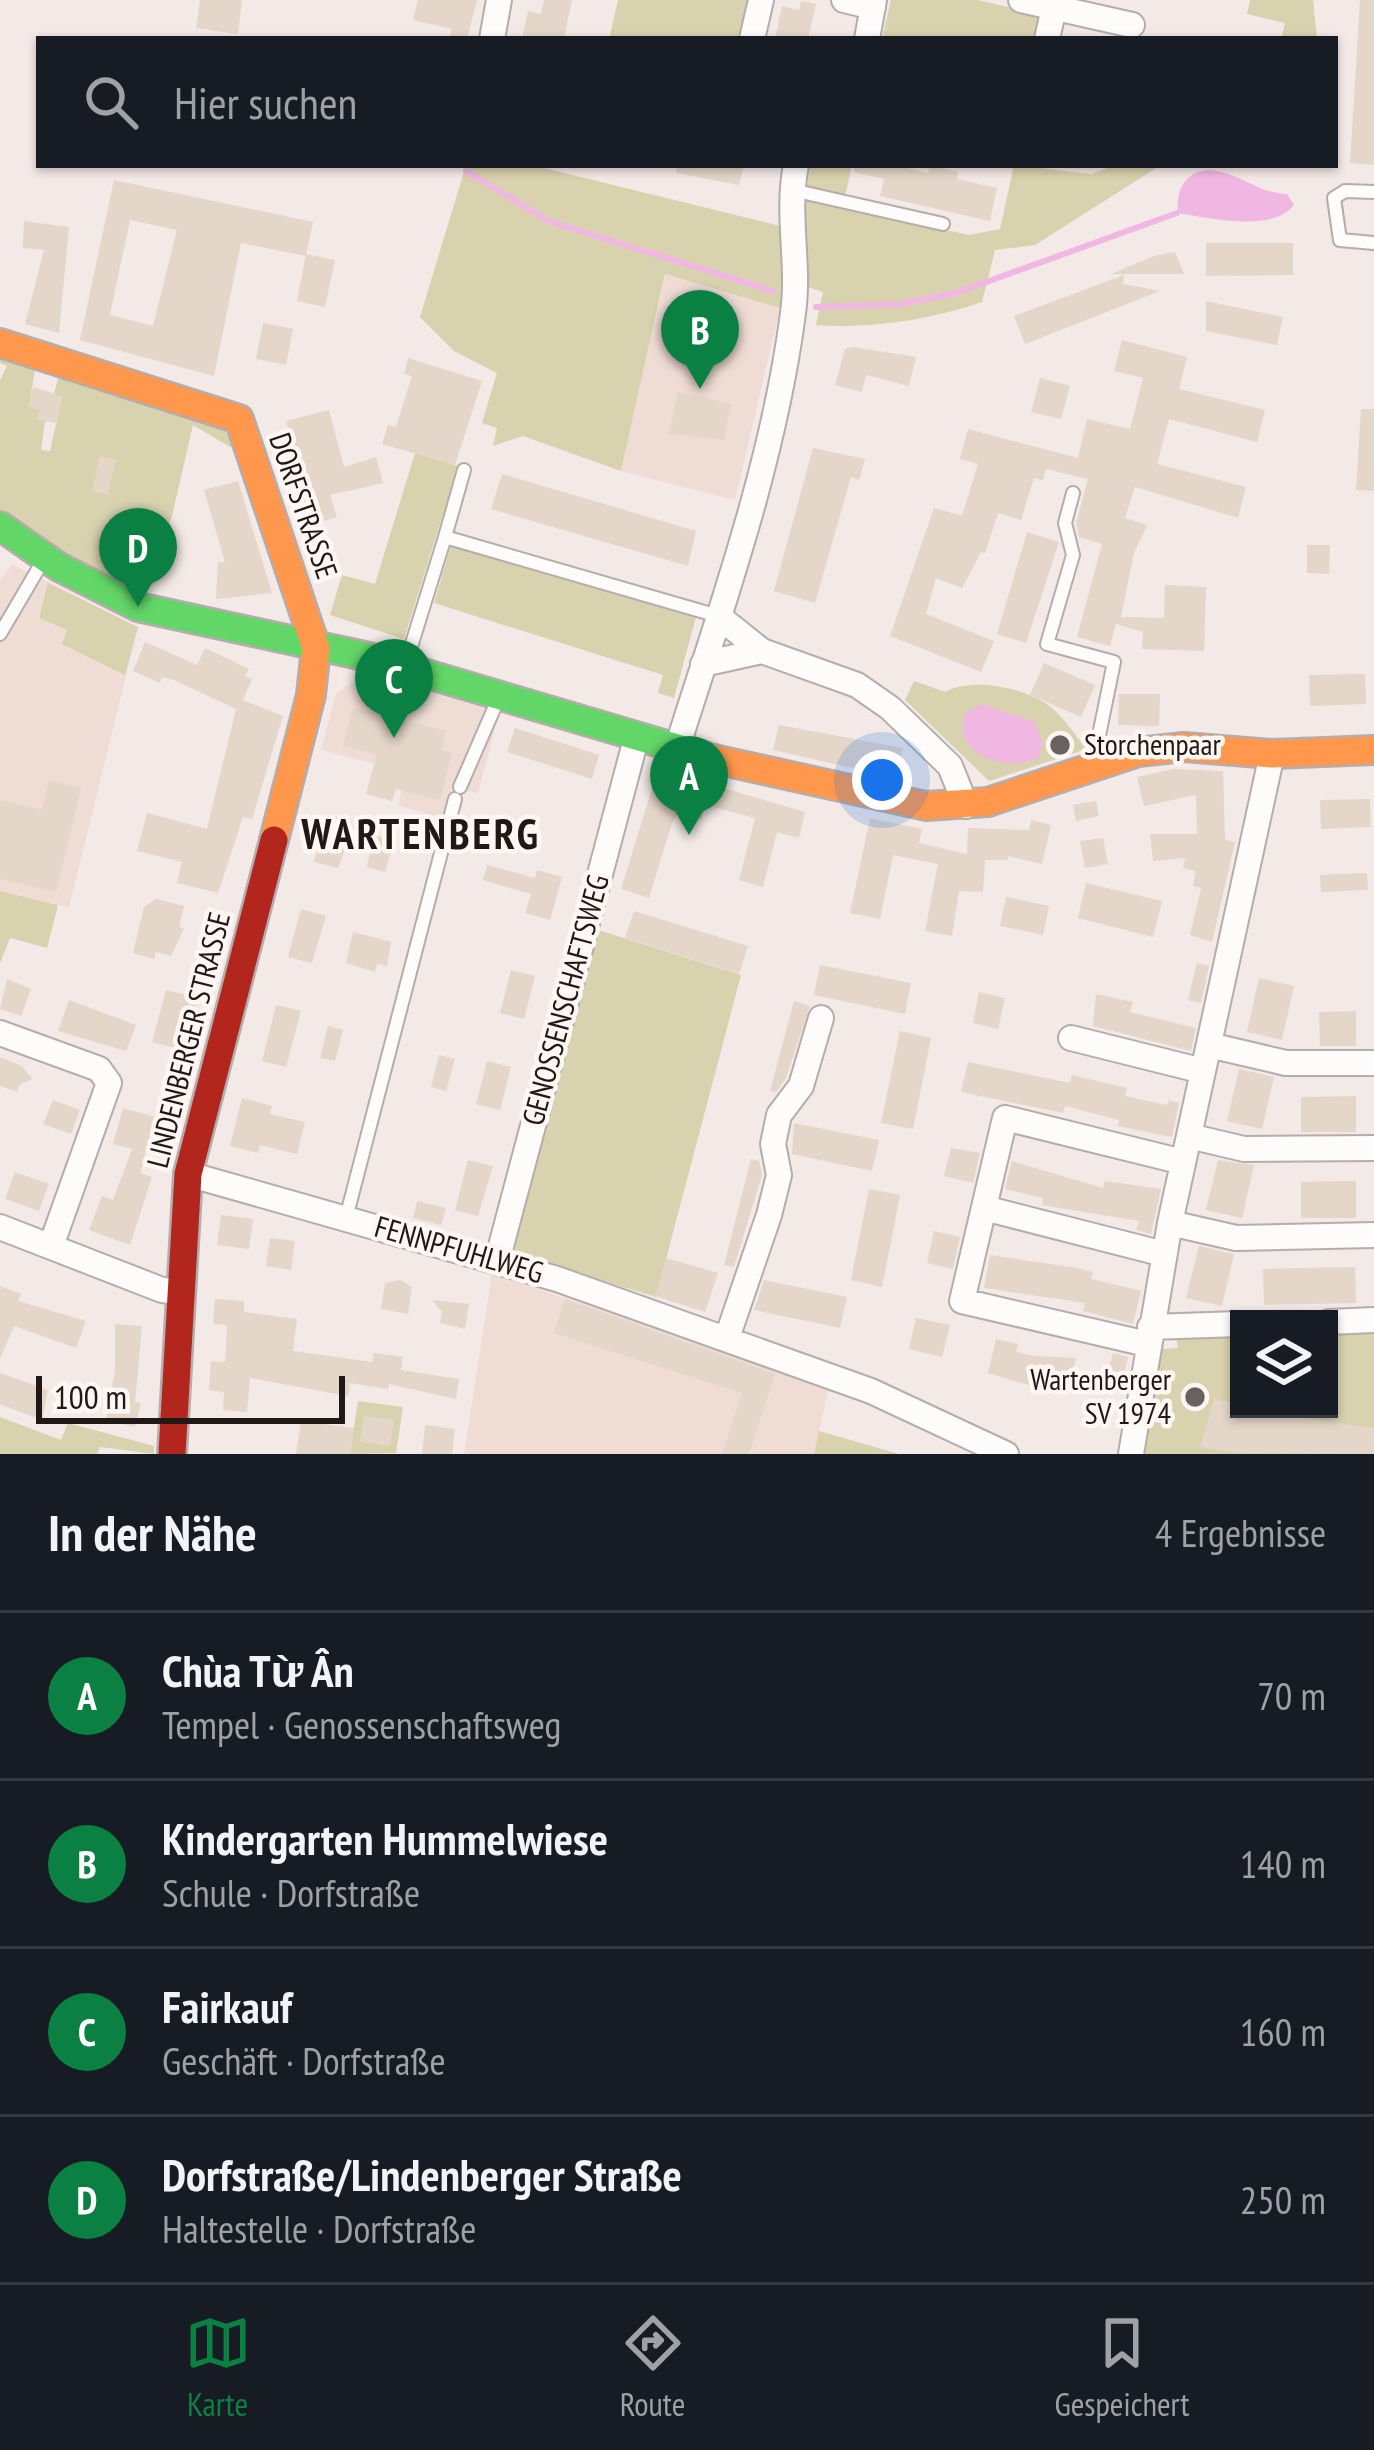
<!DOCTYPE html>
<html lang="de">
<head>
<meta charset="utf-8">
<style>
  :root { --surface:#171b24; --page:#242831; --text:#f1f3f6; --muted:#9ea1a6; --line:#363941; --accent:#0b8043 }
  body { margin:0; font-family:"PT Sans Narrow",sans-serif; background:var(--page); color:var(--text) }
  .controls { position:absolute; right:36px; bottom:36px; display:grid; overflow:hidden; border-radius:0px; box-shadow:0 3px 9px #0004 }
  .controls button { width:108px; height:108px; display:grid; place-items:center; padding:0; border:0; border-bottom:3px solid var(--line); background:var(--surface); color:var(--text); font:60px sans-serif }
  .scale { position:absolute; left:36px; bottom:30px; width:309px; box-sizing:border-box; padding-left:12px; border:6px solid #1f1816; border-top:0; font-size:33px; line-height:42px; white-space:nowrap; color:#1f1816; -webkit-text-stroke:9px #fef6f3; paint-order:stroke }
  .you { position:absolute; left:882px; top:780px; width:42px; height:42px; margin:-30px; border:9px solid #fff; border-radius:50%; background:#1a73e8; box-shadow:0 0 0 18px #1a73e833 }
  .badge { display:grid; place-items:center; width:78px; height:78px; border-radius:50%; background:var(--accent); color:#fff; font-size:39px; font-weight:700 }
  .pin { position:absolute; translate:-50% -99px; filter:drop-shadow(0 3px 6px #0008) }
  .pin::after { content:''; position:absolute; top:63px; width:42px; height:36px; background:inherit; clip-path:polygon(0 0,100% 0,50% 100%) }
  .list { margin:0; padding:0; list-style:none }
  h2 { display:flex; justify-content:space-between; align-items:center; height:156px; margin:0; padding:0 48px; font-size:51px }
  h2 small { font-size:39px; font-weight:400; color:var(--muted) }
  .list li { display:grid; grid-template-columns:78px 1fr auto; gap:36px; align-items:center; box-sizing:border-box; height:168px; padding:0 48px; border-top:3px solid var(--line) }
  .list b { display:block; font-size:45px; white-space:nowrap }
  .list p { margin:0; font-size:39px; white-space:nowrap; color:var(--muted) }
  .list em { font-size:39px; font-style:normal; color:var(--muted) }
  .icon { flex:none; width:66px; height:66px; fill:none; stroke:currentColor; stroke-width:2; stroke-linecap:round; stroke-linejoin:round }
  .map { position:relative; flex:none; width:1374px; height:1454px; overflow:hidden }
  .search { position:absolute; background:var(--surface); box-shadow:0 3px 9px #0004; left:36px; right:36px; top:36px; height:132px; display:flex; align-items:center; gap:30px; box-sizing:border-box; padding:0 42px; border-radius:0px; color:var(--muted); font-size:45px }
  .sheet { height:828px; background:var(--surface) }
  nav { display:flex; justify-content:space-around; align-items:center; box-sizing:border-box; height:168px; border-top:3px solid var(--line); background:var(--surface); font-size:33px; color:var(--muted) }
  nav a { display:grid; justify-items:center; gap:6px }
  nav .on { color:var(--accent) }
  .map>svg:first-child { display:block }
  .built { fill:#efdcd5 }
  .green { fill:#d8d2af }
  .water { fill:#f0b7e2 }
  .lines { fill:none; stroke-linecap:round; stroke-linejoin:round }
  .stream { stroke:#f0b7e2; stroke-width:6 }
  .building { fill:#e4d6c8; fill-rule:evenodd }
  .lane-casing { stroke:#b5adab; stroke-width:16 }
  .street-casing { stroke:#b5adab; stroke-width:28 }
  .fast-casing { stroke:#b5adab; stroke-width:32 }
  .slow-casing { stroke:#b5adab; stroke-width:32 }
  .jam-casing { stroke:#b5adab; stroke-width:32 }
  .lane { stroke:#fdfcfb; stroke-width:12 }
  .street { stroke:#fdfcfb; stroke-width:24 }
  .fast { stroke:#63d668; stroke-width:27 }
  .slow { stroke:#ff974d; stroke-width:27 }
  .jam { stroke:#b3261e; stroke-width:27 }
  .poi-dot { fill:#69615f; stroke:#fef6f3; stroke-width:4.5 }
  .labels { text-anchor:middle; stroke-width:9; stroke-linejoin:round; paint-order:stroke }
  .street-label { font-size:30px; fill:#1f1816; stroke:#fef6f3 }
  .poi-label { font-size:30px; fill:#1f1816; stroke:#fef6f3; text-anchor:start }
  .district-label { font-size:42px; font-weight:bold; letter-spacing:3px; fill:#1f1816; stroke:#fef6f3 }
</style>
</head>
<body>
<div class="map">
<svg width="1374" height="1454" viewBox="0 0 1374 1454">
  <rect width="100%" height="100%" fill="#f3e9e6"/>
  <!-- built -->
  <path class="built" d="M666,273L780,308L735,500L621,471Z
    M12,564L138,627L69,907L0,891V581Z
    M374,675L499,713L478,793L453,787L445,818L398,806L406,772L321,750L336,694L359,677Z
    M492,1274L829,1386L814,1454H464Z"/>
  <!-- green -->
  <path class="green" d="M618,0H755L746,39H609Z
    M891,0H977L1039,14V39H882Z
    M1250,0H1313L1317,39H1281L1285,23L1247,14Z
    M466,165H532L780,226L787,285L780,308L665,274L621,471L523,436L493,446L497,428L482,423L497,373L454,351L420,317Z
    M810,165H852L845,197L807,186Z
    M1014,165L1091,174L1115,165H1161L1035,245L995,250L982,302C929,320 871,329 816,325L823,292L808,287L801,227L805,199L969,235L1000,229Z
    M0,352L36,363L29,406L41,409L45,421L41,450L50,451L62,397L54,394L60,372L223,424L238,446L230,447L193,425L172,516L144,593L123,592L0,515V381L7,366L0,363Z
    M415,453L458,466L404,639L330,615L342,575L375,584Z
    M451,545L696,617L674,698L658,693L663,675L434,603Z
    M48,583L138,627L125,675L62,644L67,630L39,618Z
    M914,681L945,692C972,677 1022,687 1048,705C1063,715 1075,736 1087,749L989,781L905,700Z
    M0,891L58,905L47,948L10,938L0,963Z
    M598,930L741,975L656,1297L519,1255L512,1246Z
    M1374,1325V1454H1145L1158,1349L1178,1348L1174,1328L1239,1327V1409H1329V1326Z
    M358,1401L403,1407L396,1453L350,1454Z
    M0,1417L61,1440L68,1423L154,1446V1454L100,1447L97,1454H0Z
    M819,1431L899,1454H814Z"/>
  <!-- water -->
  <path class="water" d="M1207,170C1238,171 1256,193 1287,194L1294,205C1272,233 1209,218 1178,213C1176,192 1183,173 1207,170Z
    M982,704L1035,722L1043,745L1038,759C1004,771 954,757 964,714Z"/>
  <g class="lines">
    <!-- stream -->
    <path class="stream" d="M466,171L548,221L773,291
      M816,307L901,304L956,293L1177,213"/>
  </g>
  <!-- building -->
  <path class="building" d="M200,0H242L238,34L196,28Z
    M418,0H477L467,39H449L452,29L413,20Z
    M544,0H572L564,39H522L528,11L541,14Z
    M1360,0H1374V165L1350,163Z
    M801,1L816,4L808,39H775L782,6L799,10Z
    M677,165H744L739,185L676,173Z
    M855,165H894L928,173L930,165L958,172L957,179L997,188L990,221L880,196L884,179L854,172Z
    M114,180L313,222L306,256L241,243L214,376L80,340ZM130,220L177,230L153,326L110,315Z
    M24,221L69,227L59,333L25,324L44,250L23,248Z
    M1206,243H1293V275L1206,276Z
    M1175,252L1184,274H1111L1154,256Z
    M306,254L335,260L325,307L297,301Z
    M1124,275L1123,284L1160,291L1025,344L1014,316Z
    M1206,301L1283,317L1277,345L1206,331Z
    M263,323L293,329L286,365L256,359Z
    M1122,340L1187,357L1179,389L1265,410L1257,442L1169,419L1157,464L1246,487L1238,518L1135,487L1125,518L1147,525L1134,553L1121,617L1164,618L1165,585L1206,587L1204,651L1142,649L1143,632L1116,624L1110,646L1077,637L1102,544L1079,537L1076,523L1088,479L1046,469L1043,480L1034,478L1021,520L998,513L985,553L981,552L962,588L936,578L926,614L994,641L981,672L890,636L934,508L962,516L978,464L960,459L968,429L1078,458L1087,419L1130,429L1143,378L1114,371Z
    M852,347L916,357L909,386L866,375L862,392L835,385L845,349Z
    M408,358L482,381L455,465L382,444L388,425L396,427L412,376L404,374Z
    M1040,378L1070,386L1061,419L1031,412Z
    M33,387L62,396L56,423L37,420L40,409L28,407Z
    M678,392L731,404L724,440L669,434Z
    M1361,409H1374V491L1356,490Z
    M329,410L344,467L376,457L383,483L330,495L337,517L307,526L293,482L302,480L286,421Z
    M813,448L865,459L859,480L851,477L815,603L774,591Z
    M100,456L116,460L108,495L92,491Z
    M502,474L696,531L688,566L491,509Z
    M238,481L272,593L216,599L218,562H225L204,490Z
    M1027,532L1059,542L1026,643L997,634Z
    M1307,545H1330L1329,574L1307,573Z
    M145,642L197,665L205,648L249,669L245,676L252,679L243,700L283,716L252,819L243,817L218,893L177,883L182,862L137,851L147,813L207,829L236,709L174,680L162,677L160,683L133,671Z
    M1044,663L1095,685L1081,717L1030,695Z
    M1365,674L1366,704L1310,706L1309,675Z
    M1119,694H1160L1159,726L1118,725Z
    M353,707L446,731L441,750L452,753L440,800L396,789L392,801L366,794L377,754L343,746Z
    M779,725L903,748L896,778L773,750Z
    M515,728L599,755L592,779L507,752Z
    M658,769L805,812L799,838L777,832L763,887L739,880L755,818L706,805L701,820L679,813L672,823L649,898L621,889Z
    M1173,769L1223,771L1225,840L1235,842L1212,942L1190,935L1201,888L1193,886L1196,871L1183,868L1185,858L1153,861L1150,834H1197L1196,795L1144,806L1137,777Z
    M49,781L81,788L56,892L0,879V800L42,810Z
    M1370,799L1371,827L1321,829L1320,800Z
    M1096,801L1099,816L1076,821L1073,805Z
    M327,814L351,820L353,829L338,868L314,862Z
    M870,818L922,829L919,843L967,854L968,828L1029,830L1031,820L1051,825L1042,864L1008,856V860H985L983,892L959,891L952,936L925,931L938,864L893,855L880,919L850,913Z
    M374,835L394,841L385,872L367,867Z
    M1103,838L1108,864L1085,868L1080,841Z
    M487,865L535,878L537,870L562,877L550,920L525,913L531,894L483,880Z
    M1367,873L1368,890L1321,892L1320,875Z
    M1086,883L1162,901L1153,937L1078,918Z
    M1006,897L1049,906L1043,935L1000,926Z
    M156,899L184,906L179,927L184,928L171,956L156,952L154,959L133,953L144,907Z
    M301,909L326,916L312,963L288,957Z
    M634,911L748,946L739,974L625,938Z
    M353,932L391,942L387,966L377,964L375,972L346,963Z
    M1197,963L1209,966L1201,1003L1188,1000Z
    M820,965L911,983L905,1014L814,995Z
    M511,970L535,976L524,1019L500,1013Z
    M1259,978L1294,986L1282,1040L1247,1032Z
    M7,979L31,989L21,1016L0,1009Z
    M166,990L198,998L184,1050L152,1042Z
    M979,992L1005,998L998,1029L973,1023Z
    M1096,994L1133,1002L1130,1012L1196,1028L1191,1051L1093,1026Z
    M69,1000L136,1025L126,1051L58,1031Z
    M794,1001L810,1006L786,1078L776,1092L770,1091Z
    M276,1005L301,1011L286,1067L262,1061Z
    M1356,1011V1046H1320L1319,1012Z
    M328,1026L343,1030L335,1061L320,1058Z
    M900,1031L931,1038L913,1129L881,1123Z
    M439,1055L455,1059L446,1091L431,1087Z
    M0,1057L22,1066L32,1079L20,1084L17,1092L0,1086Z
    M487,1061L511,1067L500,1110L476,1104Z
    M968,1062L1070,1083L1072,1075L1127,1088L1125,1096L1167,1105L1169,1100L1179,1103L1172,1137L1118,1126L1119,1120L1065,1106L1063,1113L961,1092Z
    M1239,1069L1274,1077L1262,1129L1227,1121Z
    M1356,1096V1132H1301V1097Z
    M242,1098L272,1106L270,1114L305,1122L297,1154L260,1145L258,1153L230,1146Z
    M53,1100L80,1110L71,1134L43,1124Z
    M123,1108L155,1117L140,1173L152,1177L130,1245L89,1230L102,1196L113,1200L132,1149L113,1144Z
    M794,1123L879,1140L872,1171L792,1154Z
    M951,1148L980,1153L973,1183L944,1176Z
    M751,1159L759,1161L762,1175L734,1267L724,1265Z
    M468,1160L493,1166L478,1216L455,1210Z
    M1218,1160L1254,1165L1242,1218L1206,1210Z
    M1012,1161L1103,1188L1105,1181L1161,1189L1151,1234L1136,1230L1139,1221L1042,1205L1043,1198L1005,1189Z
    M15,1172L49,1184L39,1211L5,1199Z
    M1338,1181H1356V1218H1301V1182Z
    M869,1189L900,1195L882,1287L851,1280Z
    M417,1201L446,1208L441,1225L413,1218Z
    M221,1215L253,1219L249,1249L217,1245Z
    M934,1231L960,1237L953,1269L927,1263Z
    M270,1238L295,1241L291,1270L266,1266Z
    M1199,1246L1234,1254L1222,1306L1186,1298Z
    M990,1255L1077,1268L1093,1272L1091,1279L1141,1291L1133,1324L1083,1311L1085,1303L984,1288Z
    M666,1258L718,1273L705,1312L655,1296Z
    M1355,1267L1356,1303L1264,1305L1263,1269Z
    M400,1280L412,1287L408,1314L381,1309L385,1283Z
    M764,1280L847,1297L840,1328L754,1310Z
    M0,1286L21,1294L18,1301L86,1321L76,1348L14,1326L0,1359Z
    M215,1299L244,1301V1312L297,1319L293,1351L372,1362L374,1353L403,1357L401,1370L459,1379L456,1399L389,1384L388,1389L350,1383L348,1396L250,1378L247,1412L223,1410L224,1392L209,1390L211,1361L225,1362L227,1325L213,1324Z
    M565,1299L775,1374L749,1454H722L742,1393L554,1333Z
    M432,1300L469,1304L465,1329L440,1323L442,1312Z
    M916,1318L950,1325L942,1357L909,1349Z
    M115,1324L142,1326L135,1402L141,1403L135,1427L106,1420L115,1371Z
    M996,1339L1018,1344L1016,1352L1034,1356L1076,1358L1069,1387L1045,1390L988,1373Z
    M1113,1353L1128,1357L1124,1375L1108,1371Z
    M0,1373L48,1390L42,1420L0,1404Z
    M1214,1399L1239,1404V1409L1374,1428V1454L1235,1453L1200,1447Z
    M364,1416L394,1420L390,1446L360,1442Z
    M301,1421L354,1428L350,1454H296Z
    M425,1425L455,1429L452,1454H422Z"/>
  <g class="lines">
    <!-- lane casing -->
    <g class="lane-casing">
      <path id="lane" d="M792,190L943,224
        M1374,192L1345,191L1334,198L1340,240L1374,243
        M1073,493L1065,523L1073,555L1047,644L1114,662L1096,750L1101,764
        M445,537L464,470
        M0,634L44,559
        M405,666L445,537L718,616
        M460,787L499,697
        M346,1218L455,799"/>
    </g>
    <!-- street casing -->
    <g class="street-casing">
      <path id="street" d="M844,0L873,7
        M1021,0L1132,25
        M492,39L499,0
        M752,39L761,0
        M867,39L874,0
        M1047,39L1054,8
        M718,616L762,651L857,685L890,708L950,766L966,806
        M703,664L762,651
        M676,751C721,609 774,461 793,313C800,263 786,215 796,165
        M0,1033L99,1069L109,1083L51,1246
        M1071,1038L1203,1071
        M1209,1045L1286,1063H1374
        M1189,1136L1244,1149L1374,1148
        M188,1174L557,1279L871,1391L1006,1454
        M984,1208L1164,1254
        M1170,1223L1236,1238L1374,1235
        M0,1227L162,1290L179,1292
        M497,1261L636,739
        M1329,1322L1374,1320
        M1150,1327L1239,1324
        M727,1338L769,1215L779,1175L773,1144L779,1115L801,1086L821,1018
        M1147,1344L962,1301L1005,1118L1183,1162
        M1131,1454L1170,1223L1272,754"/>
    </g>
    <!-- fast casing -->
    <g class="fast-casing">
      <path id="fast" d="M0,526L59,567L138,607L369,657L714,759"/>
    </g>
    <!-- slow casing -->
    <g class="slow-casing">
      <path id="slow" d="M0,343L239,419L316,648L311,695L274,840
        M714,759L926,806L988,802L1138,752L1184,747L1272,754L1374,750"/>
    </g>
    <!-- jam casing -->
    <g class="jam-casing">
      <path id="jam" d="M172,1454L188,1174L274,840"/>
    </g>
    <!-- lane -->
    <use href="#lane" class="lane"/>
    <!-- street -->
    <use href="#street" class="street"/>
    <!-- fast -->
    <use href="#fast" class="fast"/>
    <!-- slow -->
    <use href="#slow" class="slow"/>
    <!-- jam -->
    <use href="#jam" class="jam"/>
  </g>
  <!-- markers -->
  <g class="poi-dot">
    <circle cx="1060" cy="745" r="12"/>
    <circle cx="1195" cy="1397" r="12"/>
  </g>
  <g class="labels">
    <!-- street labels -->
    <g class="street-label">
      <text transform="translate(303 506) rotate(71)" y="10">DORFSTRASSE</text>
      <text transform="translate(566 1000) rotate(-75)" y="10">GENOSSENSCHAFTSWEG</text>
      <text transform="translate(189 1040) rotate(-76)" y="10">LINDENBERGER STRASSE</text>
      <text transform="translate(459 1250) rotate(16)" y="10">FENNPFUHLWEG</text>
    </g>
    <!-- poi labels -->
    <g class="poi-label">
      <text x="1084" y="755">Storchenpaar</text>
      <text x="1171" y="1390" text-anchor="end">Wartenberger<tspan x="1171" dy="34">SV 1974</tspan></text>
    </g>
    <!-- district labels -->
    <g class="district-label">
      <text x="421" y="849">WARTENBERG</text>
    </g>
  </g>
</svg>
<div class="controls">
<button><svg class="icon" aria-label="layers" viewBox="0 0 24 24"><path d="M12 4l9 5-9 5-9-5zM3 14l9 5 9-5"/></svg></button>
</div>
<div class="scale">100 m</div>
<div class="you"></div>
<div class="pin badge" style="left:689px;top:835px">A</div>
<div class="pin badge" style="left:700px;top:389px">B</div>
<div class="pin badge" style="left:394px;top:738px">C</div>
<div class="pin badge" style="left:138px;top:607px">D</div>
<div class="search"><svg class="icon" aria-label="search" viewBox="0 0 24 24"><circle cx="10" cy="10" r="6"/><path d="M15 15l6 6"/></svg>Hier suchen</div>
</div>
<section class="sheet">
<h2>In der Nähe<small>4 Ergebnisse</small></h2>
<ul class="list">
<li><span class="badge">A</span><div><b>Chùa Từ Ân</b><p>Tempel · Genossenschaftsweg</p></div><em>70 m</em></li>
<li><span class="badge">B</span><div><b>Kindergarten Hummelwiese</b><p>Schule · Dorfstraße</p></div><em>140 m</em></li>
<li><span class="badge">C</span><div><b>Fairkauf</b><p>Geschäft · Dorfstraße</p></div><em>160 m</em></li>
<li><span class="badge">D</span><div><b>Dorfstraße/Lindenberger Straße</b><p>Haltestelle · Dorfstraße</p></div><em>250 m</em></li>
</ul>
</section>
<nav>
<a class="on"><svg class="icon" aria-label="map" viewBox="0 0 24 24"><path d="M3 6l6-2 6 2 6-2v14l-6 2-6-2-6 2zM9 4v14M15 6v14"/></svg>Karte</a>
<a><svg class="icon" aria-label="directions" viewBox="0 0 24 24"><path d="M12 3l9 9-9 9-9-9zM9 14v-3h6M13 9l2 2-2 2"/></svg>Route</a>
<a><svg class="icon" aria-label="saved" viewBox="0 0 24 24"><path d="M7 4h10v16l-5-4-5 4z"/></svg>Gespeichert</a>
</nav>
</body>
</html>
